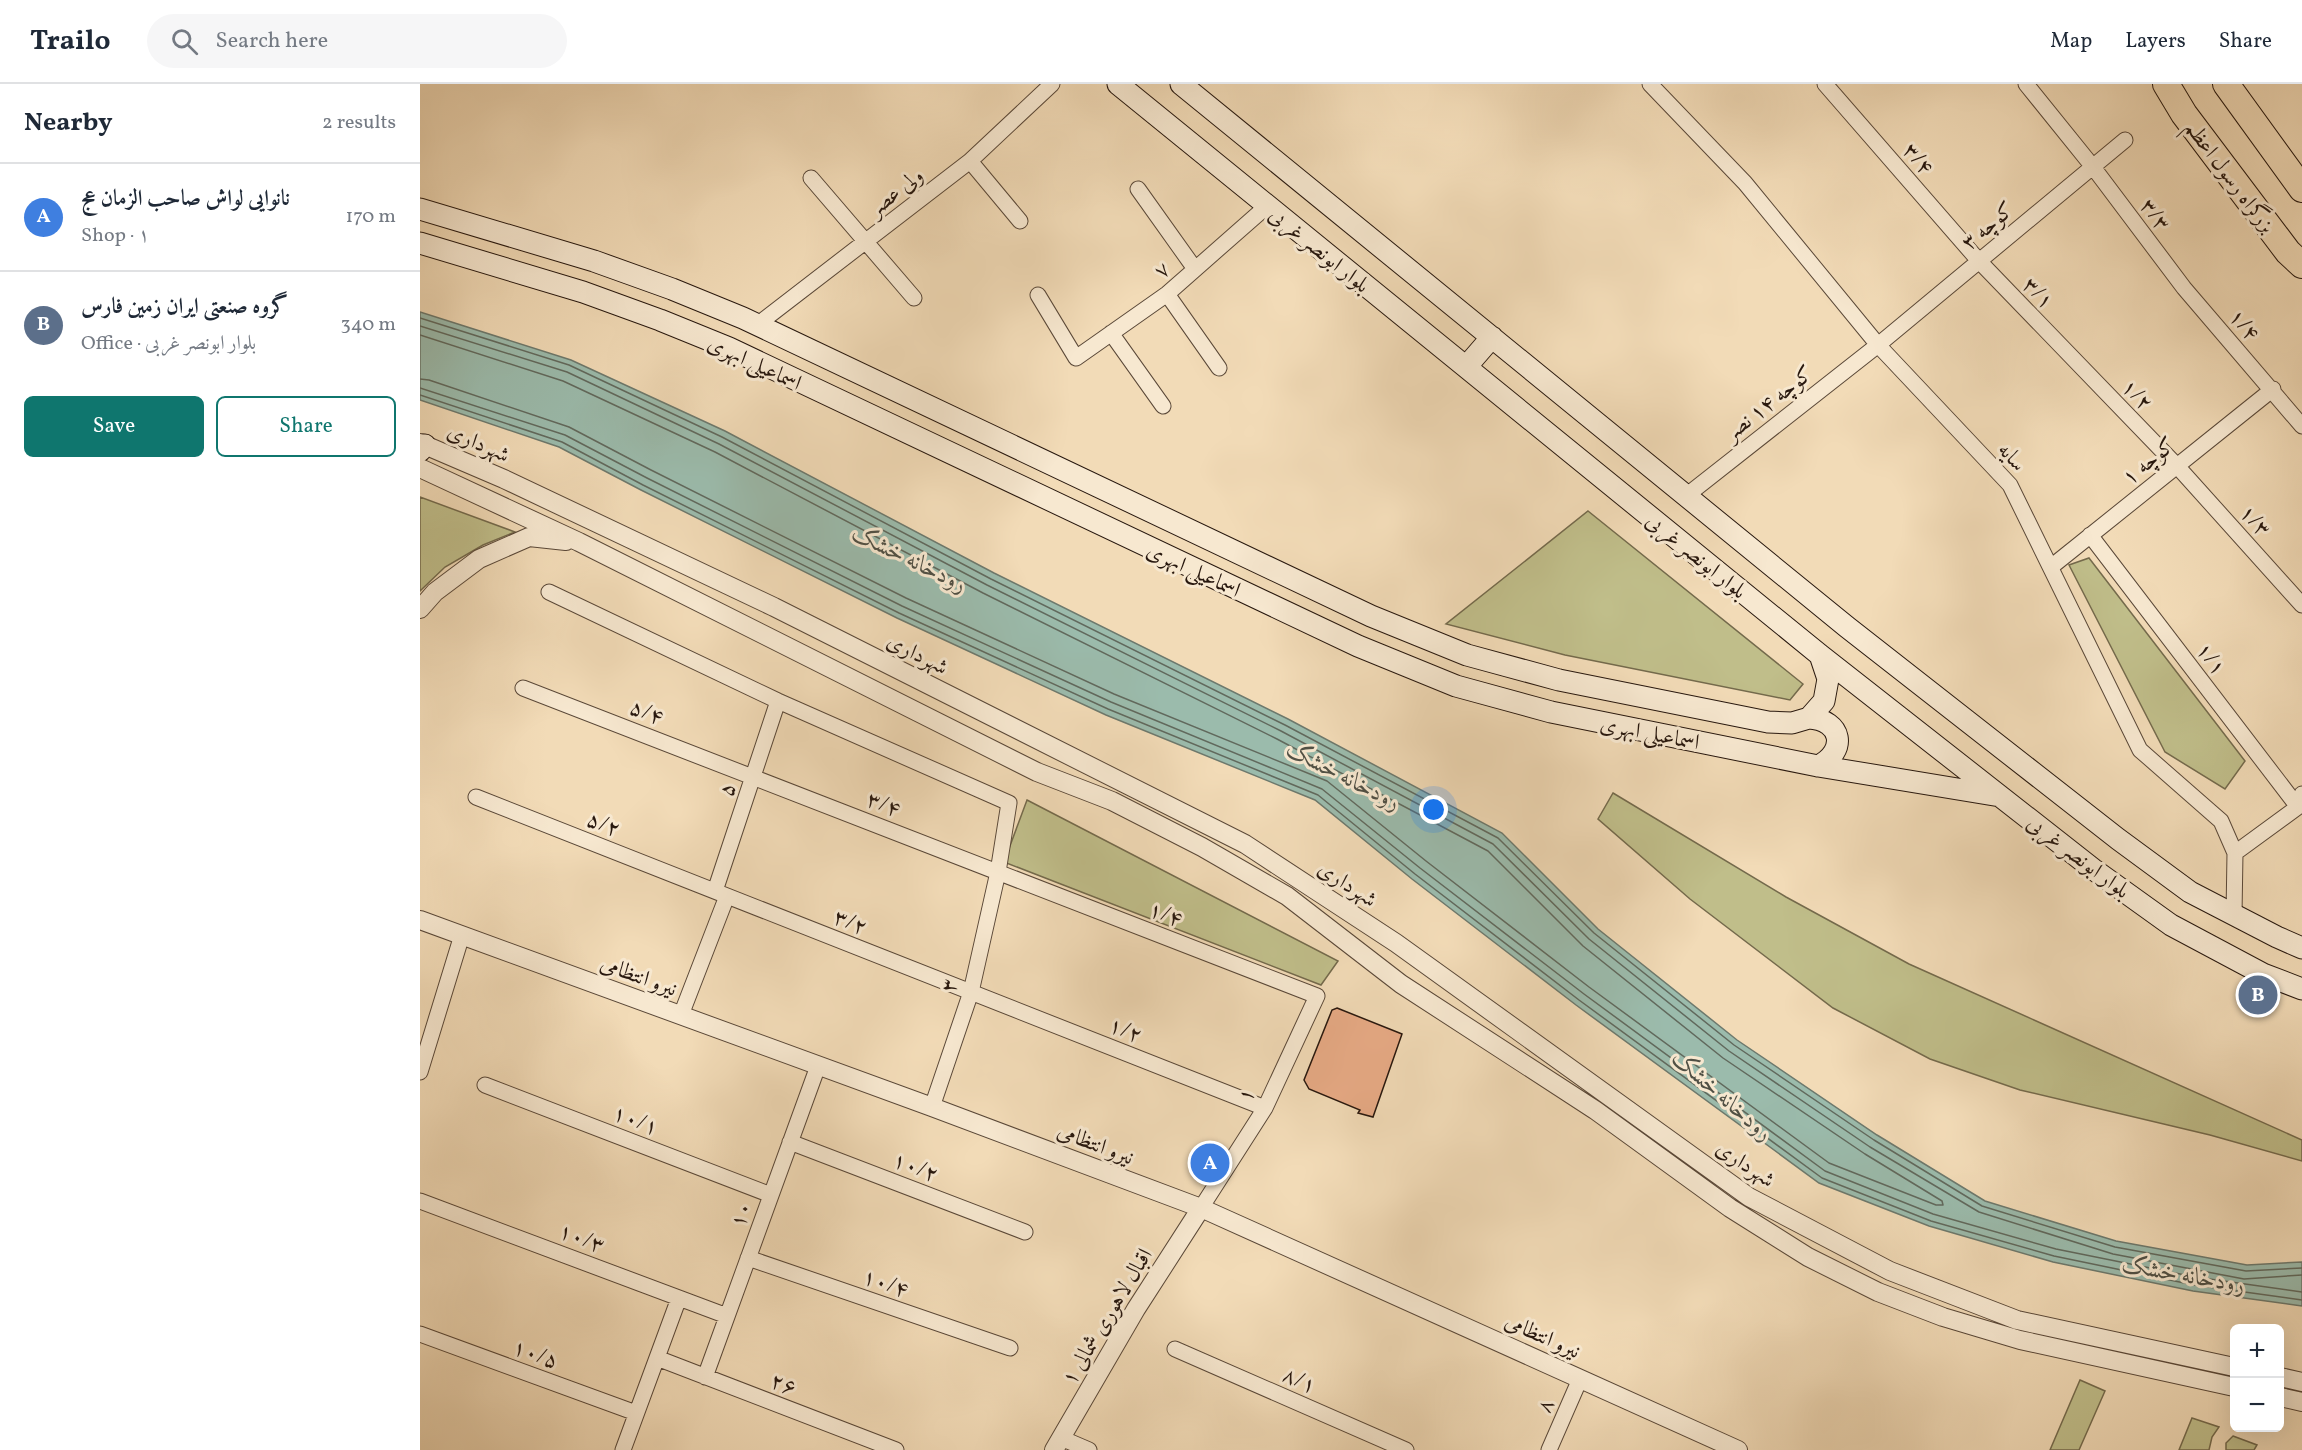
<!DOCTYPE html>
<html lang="en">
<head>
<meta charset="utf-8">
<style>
  :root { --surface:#fff; --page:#f6f6f7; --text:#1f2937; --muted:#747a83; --line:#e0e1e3; --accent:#0f766e }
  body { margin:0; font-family:Vollkorn,Amiri,serif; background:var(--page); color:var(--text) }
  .controls { position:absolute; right:18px; bottom:18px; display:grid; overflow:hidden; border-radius:9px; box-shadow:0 6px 24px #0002 }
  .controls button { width:54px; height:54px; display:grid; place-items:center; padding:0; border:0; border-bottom:2px solid var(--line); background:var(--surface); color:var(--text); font:30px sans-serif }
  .you { position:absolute; left:1014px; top:726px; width:21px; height:21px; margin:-15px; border:4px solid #fff; border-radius:50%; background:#1a73e8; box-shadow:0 0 0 9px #1a73e833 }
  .badge { display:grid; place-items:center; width:39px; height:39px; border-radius:50%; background:var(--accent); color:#fff; font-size:20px; font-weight:700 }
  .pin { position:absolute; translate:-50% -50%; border:3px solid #fff; box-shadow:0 2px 6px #0006 }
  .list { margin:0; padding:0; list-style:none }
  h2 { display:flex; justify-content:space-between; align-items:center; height:78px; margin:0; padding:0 24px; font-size:26px }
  h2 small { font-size:20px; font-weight:400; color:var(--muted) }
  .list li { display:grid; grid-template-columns:39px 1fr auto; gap:18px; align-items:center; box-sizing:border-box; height:108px; padding:0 24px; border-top:2px solid var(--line) }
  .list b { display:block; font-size:22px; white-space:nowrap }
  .list p { margin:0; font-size:20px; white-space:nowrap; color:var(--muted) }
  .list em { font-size:20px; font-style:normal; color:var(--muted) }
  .actions { display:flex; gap:12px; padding:18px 24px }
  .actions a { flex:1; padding:14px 0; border:2px solid var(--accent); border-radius:9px; text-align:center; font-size:21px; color:var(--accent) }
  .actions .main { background:var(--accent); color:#fff }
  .icon { flex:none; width:33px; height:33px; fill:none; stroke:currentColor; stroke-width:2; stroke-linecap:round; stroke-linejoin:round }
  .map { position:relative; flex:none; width:1882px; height:1366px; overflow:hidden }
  header { display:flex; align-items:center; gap:36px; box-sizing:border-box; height:84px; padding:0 30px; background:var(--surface); border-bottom:2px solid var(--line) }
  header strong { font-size:28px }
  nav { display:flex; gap:33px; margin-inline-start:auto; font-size:21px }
  .search { width:420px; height:54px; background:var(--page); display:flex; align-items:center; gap:15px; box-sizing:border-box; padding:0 21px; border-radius:33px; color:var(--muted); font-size:22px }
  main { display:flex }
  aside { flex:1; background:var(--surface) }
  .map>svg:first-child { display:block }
  .green { fill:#c0be8a; stroke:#746a4c; stroke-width:1.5 }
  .water { fill:#9bbbac; stroke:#6d796d; stroke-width:1.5 }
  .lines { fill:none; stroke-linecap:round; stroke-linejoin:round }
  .shore { stroke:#61695d; stroke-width:1.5 }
  .building { fill:#e8ab86; stroke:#27170e; stroke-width:1.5 }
  .minor-casing { stroke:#5a4838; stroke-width:17 }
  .tertiary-casing { stroke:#5a4838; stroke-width:20 }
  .secondary-casing { stroke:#27170e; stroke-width:23 }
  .trunk-casing { stroke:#27170e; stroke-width:28 }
  .minor { stroke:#f7e8d0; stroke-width:15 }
  .tertiary { stroke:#f7e8d0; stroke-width:18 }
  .secondary { stroke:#f7e8d0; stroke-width:21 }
  .trunk { stroke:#f2dbb7; stroke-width:26 }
  .labels { text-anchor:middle; stroke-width:6; stroke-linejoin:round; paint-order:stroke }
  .street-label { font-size:22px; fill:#27170e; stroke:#f7e8d0 }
  .water-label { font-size:24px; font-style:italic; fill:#505045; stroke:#f7e8d0 }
</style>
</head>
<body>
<header>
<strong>Trailo</strong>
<div class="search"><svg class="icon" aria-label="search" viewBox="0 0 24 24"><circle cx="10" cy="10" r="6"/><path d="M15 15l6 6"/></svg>Search here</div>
<nav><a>Map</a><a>Layers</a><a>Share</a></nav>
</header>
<main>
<aside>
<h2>Nearby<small>2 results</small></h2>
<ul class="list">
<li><span class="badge" style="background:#3f7fe0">A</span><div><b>نانوایی لواش صاحب الزمان عج</b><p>Shop · ۱</p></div><em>170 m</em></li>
<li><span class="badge" style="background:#5c6f8a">B</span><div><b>گروه صنعتی ایران زمین فارس</b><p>Office · بلوار ابونصر غربی</p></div><em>340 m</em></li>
</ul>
<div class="actions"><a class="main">Save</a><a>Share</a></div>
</aside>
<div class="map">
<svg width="1882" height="1366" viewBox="0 0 1882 1366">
  <rect width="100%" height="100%" fill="#f2dbb7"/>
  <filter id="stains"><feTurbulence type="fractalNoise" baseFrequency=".00333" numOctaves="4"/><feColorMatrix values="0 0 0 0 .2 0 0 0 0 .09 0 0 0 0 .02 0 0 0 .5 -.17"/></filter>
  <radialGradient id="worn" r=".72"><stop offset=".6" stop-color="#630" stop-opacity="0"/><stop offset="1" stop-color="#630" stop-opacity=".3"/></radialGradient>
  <!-- green -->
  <path class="green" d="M0,413L95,448L63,461L25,483L0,507Z
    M1168,427L1383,600L1370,616L1145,571L1026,540Z
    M1669,474L1825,677L1805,705L1745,668L1649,481Z
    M1193,709L1366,813L1489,880L1882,1056V1077L1790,1051L1600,1006L1510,975L1413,924L1270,815L1178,735Z
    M607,716L918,877L901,901L584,778Z
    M1660,1296L1685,1307L1659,1366H1630Z
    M1772,1334L1799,1343L1792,1353L1789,1366H1759Z
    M1813,1352L1837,1361L1834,1366H1806V1359Z"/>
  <!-- water -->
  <path class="water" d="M0,228L151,276L305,347L574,489L868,635L1082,749L1178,845L1317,956L1457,1051L1565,1117L1696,1157L1827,1181L1882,1178V1222L1773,1207L1633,1178L1509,1142L1399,1099L1156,921L992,795L895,716L686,631L477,534L221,406L139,363L0,316Z"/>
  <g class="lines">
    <!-- shore -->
    <path class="shore" d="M0,234L149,281L302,353L571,495L865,641L1078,754L1174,849L1314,961L1454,1056L1562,1122L1695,1163L1826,1187L1882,1184
      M0,242L147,288L299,360L567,501L861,647L1073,760L1169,855L1309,967L1450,1063L1559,1128L1693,1170L1824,1195L1882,1191
      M0,251L143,297L295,368L563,509L857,655L1068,767L1163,862L1303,974L1445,1070L1522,1117L1523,1121H1516L1409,1079L1169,903L1006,777L907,697L694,610L486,514L231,386L149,343L9,296L0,295
      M0,304L145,351L227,394L482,522L691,618L902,705L1000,784L1164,910L1405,1087L1513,1130L1636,1165L1775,1193L1882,1208
      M0,311L142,358L223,401L479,529L688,625L898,711L995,790L1159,916L1402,1094L1511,1137L1634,1172L1774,1201L1882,1216"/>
  </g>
  <!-- building -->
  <path class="building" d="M917,924L982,950L953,1033L938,1029L940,1026L889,1005L884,996L912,926Z
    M787,1069L802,1073L791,1090L778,1085Z"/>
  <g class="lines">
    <!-- minor casing -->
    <g class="minor-casing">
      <path id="minor" d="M1230,0L1325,99L1458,261L1590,401L1720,666L1801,737L1815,769L1814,831
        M1405,0L1559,177L1757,382L1882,521
        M1606,0L1673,83L1764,204L1882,342
        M550,77L600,137
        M391,94L494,214
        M718,105L775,185
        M747,210L799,284
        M618,211L656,274L747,210L847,122
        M337,241L550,77L632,0
        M691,249L743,322
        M1266,412L1458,261L1705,56
        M1670,451L1878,723
        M1631,483L1853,305
        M129,508L358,617L589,719L578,788L551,908L512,1023
        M103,604L897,912L845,1024L781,1124
        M56,713L845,1024
        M1815,769L1878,723L1882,710
        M295,807L358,617
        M261,931L307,812
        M0,988L42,851
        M65,1001L351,1111
        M370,1058L605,1148
        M0,1117L307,1232
        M328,1174L590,1264
        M0,1250L216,1329
        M755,1265L986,1366
        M237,1274L476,1366
        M285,1293L398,982
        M641,1354L669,1366
        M203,1366L259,1214
        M1129,1366L1160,1295"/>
    </g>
    <!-- tertiary casing -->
    <g class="tertiary-casing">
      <path id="tertiary" d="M0,359L84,395L354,523L825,760L976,859L1329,1113L1470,1187L1597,1236L1814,1283
        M0,384L159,458L617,688L692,717L782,763L867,812L981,900L1175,1026L1310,1124L1388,1173L1458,1208L1523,1233L1600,1256L1814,1303
        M0,525L15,508L59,475L109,453L146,457
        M0,836L512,1023L781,1124L1318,1366
        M1860,1293L1882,1298
        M1860,1313L1882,1318
        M634,1366L716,1225L781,1124"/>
    </g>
    <!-- secondary casing -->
    <g class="secondary-casing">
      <path id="secondary" d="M698,0L1400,571L1673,785L1751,841L1843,890L1882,905
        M761,0L1427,543L1698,755L1770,808L1857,853L1882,864
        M0,125L174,177L252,205L323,234L951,532L1047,571L1139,596L1348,638L1372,639L1389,634L1404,617L1408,595L1400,571
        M0,159L163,208L240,236L309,264L938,562L1036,602L1131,628L1398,682L1580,712
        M1046,283L1072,253
        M0,367L5,361
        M1389,634C1422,636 1428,667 1398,682"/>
    </g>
    <!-- trunk casing -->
    <g class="trunk-casing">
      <path id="trunk" d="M1746,0L1764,30L1868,168L1882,181
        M1806,0L1882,105"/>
    </g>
    <!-- minor -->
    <use href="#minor" class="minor"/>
    <!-- tertiary -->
    <use href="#tertiary" class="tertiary"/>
    <!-- secondary -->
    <use href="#secondary" class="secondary"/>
    <!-- trunk -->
    <use href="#trunk" class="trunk"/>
  </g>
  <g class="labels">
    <!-- street labels -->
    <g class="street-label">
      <text transform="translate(1499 74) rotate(49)" y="8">۳/۴</text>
      <text transform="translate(1811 92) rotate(53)" y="8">بزرگراه رسول اعظم</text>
      <text transform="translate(475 107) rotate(-38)" y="8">ولی عصر</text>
      <text transform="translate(1736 130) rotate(53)" y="8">۳/۳</text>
      <text transform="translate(1567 141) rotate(-40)" y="8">کوچه ۳</text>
      <text transform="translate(900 165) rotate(39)" y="8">بلوار ابونصر غربی</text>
      <text transform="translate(741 185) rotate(-40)" y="8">۷</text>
      <text transform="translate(1619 208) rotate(46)" y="8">۳/۱</text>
      <text transform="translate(1825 240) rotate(49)" y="8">۱/۴</text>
      <text transform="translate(335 278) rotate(25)" y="8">اسماعیلی ابهری</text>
      <text transform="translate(1718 310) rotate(46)" y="8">۱/۲</text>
      <text transform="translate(1348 318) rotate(-38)" y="8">کوچه ۱۴ نصر</text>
      <text transform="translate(59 358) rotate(24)" y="8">شهرداری</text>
      <text transform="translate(1593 372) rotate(49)" y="8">سایه</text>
      <text transform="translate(1728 376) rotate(-39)" y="8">کوچه ۱</text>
      <text transform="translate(1836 436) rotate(48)" y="8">۱/۳</text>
      <text transform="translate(1277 471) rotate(39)" y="8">بلوار ابونصر غربی</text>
      <text transform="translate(774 485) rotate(25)" y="8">اسماعیلی ابهری</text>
      <text transform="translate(498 569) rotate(27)" y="8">شهرداری</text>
      <text transform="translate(1792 574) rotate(53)" y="8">۱/۱</text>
      <text transform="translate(227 627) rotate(21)" y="8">۵/۴</text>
      <text transform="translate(1230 648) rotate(11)" y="8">اسماعیلی ابهری</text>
      <text transform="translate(306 705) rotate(-71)" y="8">۵</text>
      <text transform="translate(464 719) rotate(21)" y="8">۳/۴</text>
      <text transform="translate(184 739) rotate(21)" y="8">۵/۲</text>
      <text transform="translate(1659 772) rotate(37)" y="8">بلوار ابونصر غربی</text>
      <text transform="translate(928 799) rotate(33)" y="8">شهرداری</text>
      <text transform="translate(746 829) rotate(21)" y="8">۱/۴</text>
      <text transform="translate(431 837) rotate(22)" y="8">۳/۲</text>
      <text transform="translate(219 891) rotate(20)" y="8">نیرو انتظامی</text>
      <text transform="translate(528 901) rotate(-74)" y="8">۳</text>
      <text transform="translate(706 945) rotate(22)" y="8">۱/۲</text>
      <text transform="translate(825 1010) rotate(-62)" y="8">۱</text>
      <text transform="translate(216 1035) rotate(21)" y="8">۱۰/۱</text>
      <text transform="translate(676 1059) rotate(21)" y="8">نیرو انتظامی</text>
      <text transform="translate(1326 1079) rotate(34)" y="8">شهرداری</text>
      <text transform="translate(496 1082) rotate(21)" y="8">۱۰/۲</text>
      <text transform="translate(320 1130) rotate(-70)" y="8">۱۰</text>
      <text transform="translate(162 1153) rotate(21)" y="8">۱۰/۳</text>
      <text transform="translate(466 1198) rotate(19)" y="8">۱۰/۴</text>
      <text transform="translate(686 1232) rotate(-59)" y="8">اقبال لاهوری شمالی ۱</text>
      <text transform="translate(1123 1251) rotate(24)" y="8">نیرو انتظامی</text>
      <text transform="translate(116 1269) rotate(20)" y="8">۱۰/۵</text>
      <text transform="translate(880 1295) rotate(24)" y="8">۸/۱</text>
      <text transform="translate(364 1299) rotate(21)" y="8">۲۶</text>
      <text transform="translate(1124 1321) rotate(-66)" y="8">۸</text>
    </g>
    <!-- water labels -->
    <g class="water-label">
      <text transform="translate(490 474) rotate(26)" y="8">رودخانه خشک</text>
      <text transform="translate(924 691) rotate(27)" y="8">رودخانه خشک</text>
      <text transform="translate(1303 1011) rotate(41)" y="8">رودخانه خشک</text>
      <text transform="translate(1764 1190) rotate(10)" y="8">رودخانه خشک</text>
    </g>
  </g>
  <rect width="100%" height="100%" filter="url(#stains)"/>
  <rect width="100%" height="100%" fill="url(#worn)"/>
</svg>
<div class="controls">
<button>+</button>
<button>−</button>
</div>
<div class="you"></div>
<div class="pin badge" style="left:790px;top:1079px;background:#3f7fe0">A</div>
<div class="pin badge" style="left:1838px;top:911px;background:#5c6f8a">B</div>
</div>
</main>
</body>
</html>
